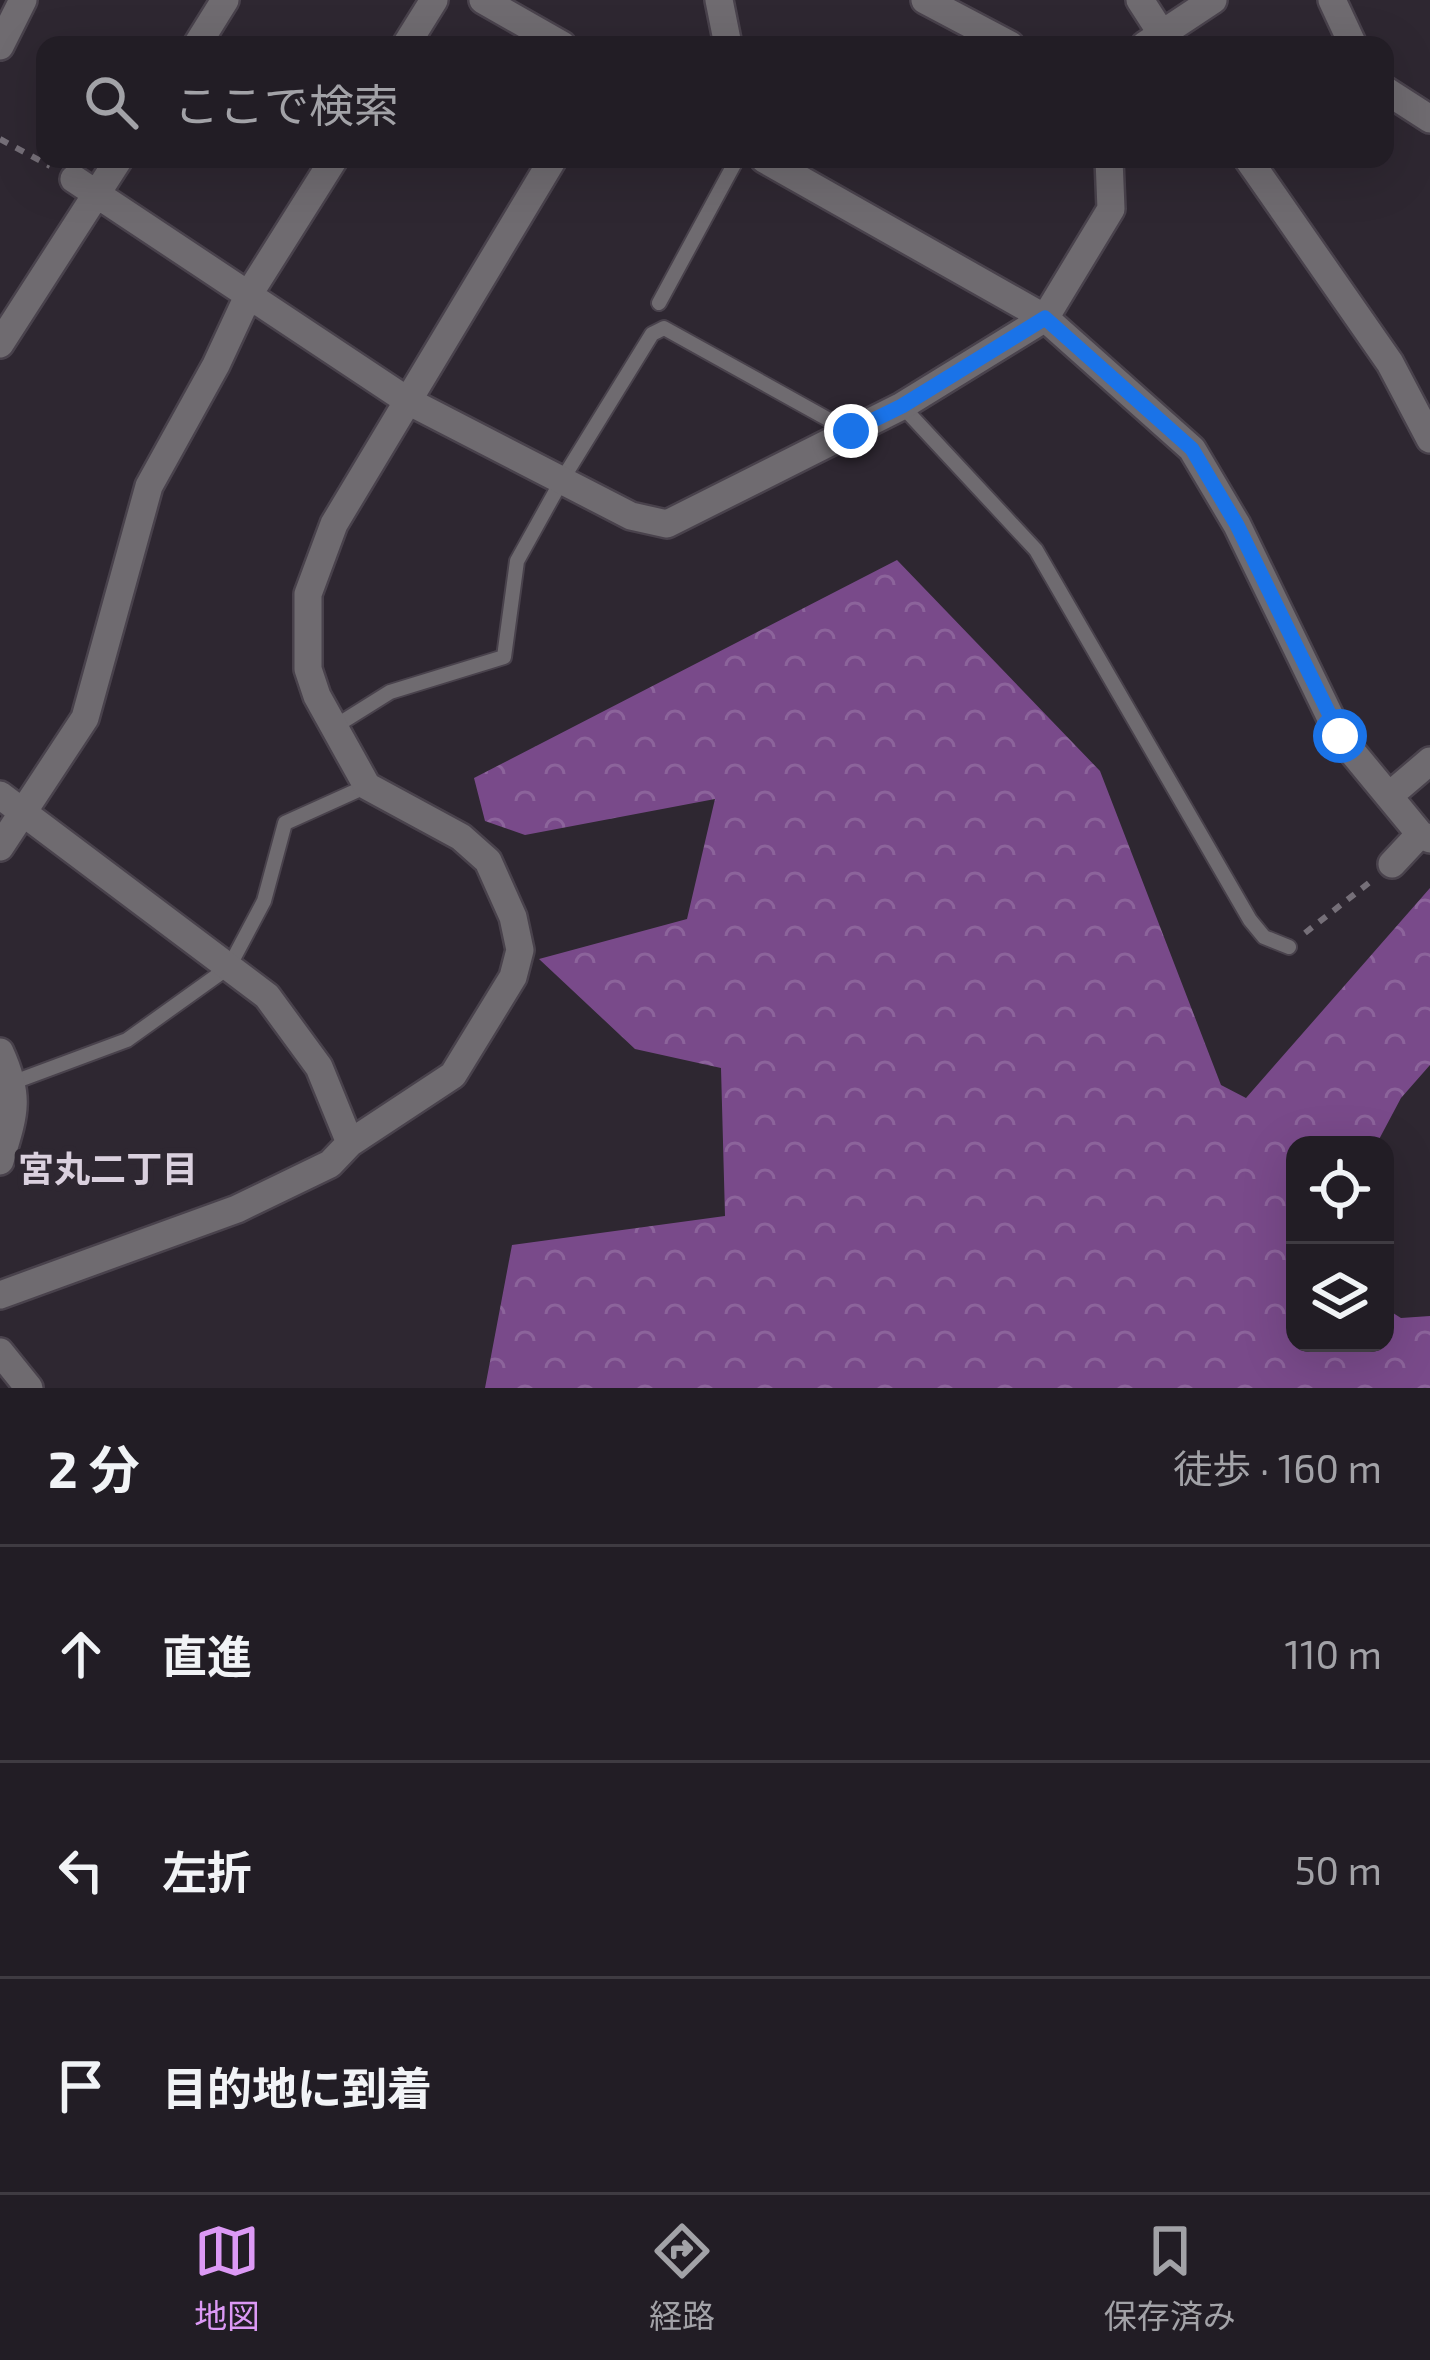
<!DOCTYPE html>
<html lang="ja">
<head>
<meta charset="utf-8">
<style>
  :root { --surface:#221d25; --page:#2e2a32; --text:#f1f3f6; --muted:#a2a2a7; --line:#3f3b42; --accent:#dc99f5 }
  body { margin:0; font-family:"Exo 2","Noto Sans JP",sans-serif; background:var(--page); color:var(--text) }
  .controls { position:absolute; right:36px; bottom:36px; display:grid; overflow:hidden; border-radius:24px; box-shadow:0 12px 48px #0002 }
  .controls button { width:108px; height:108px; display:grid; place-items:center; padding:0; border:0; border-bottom:3px solid var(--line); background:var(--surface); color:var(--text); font:60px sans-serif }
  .stop { position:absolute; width:36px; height:36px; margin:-27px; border:9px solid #1a73e8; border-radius:50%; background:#fff }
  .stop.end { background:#1a73e8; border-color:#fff; box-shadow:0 3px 12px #0008 }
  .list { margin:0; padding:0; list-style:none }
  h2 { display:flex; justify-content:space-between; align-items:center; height:156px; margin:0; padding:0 48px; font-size:51px }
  h2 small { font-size:39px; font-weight:400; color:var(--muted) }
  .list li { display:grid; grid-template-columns:78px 1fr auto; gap:36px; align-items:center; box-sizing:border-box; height:216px; padding:0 48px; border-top:3px solid var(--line) }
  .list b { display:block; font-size:45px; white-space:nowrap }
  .list em { font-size:39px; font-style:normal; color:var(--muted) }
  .icon { flex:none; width:66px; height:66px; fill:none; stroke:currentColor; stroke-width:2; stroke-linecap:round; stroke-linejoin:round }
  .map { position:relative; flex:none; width:1430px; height:1388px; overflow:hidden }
  .search { position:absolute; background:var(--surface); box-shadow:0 12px 48px #0002; left:36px; right:36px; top:36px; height:132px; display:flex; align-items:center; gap:30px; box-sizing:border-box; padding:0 42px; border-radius:24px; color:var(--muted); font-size:45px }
  .sheet { height:804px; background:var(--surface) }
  nav { display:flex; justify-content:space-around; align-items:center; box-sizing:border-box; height:168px; border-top:3px solid var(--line); background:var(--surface); font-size:33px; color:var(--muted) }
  nav a { display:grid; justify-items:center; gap:6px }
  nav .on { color:var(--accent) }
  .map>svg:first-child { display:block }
  .forest { fill:url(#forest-crowns) }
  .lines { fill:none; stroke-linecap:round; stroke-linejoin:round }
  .service-casing { stroke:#49424c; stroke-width:18 }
  .minor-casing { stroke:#49424c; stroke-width:32 }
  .path { stroke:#756f78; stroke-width:6; stroke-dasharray:9 9; stroke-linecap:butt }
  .service { stroke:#6f6b70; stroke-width:14 }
  .minor { stroke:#6f6b70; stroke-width:27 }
  .route { stroke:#1a73e8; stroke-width:15 }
  .labels { text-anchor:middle; stroke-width:12; stroke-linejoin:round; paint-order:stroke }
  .neighbourhood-label { font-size:36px; font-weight:bold; fill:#dad0de; stroke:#2e2731 }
</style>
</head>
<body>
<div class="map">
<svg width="1430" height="1388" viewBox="0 0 1430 1388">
  <defs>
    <pattern id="forest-crowns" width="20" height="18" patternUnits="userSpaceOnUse" patternTransform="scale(3)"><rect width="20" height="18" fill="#794a8a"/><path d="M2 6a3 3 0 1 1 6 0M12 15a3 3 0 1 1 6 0" fill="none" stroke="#8c649b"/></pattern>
  </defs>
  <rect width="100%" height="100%" fill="#2e2731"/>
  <!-- forest -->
  <path class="forest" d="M897,560L1100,771L1221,1085L1246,1098L1430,888V1065L1401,1098L1376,1145H1295V1343H1385V1308L1401,1318L1430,1316V1388H485L512,1245L725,1216L721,1068L635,1049L539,959L687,919L715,799L525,835L485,821L474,778Z"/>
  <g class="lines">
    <!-- service casing -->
    <g class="service-casing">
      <path id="service" d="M659,303L737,159
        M902,406L1036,550L1250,920L1264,937L1289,947
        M334,727L390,692L504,657L517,561L562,480L652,334L664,328L851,432
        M14,1082L127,1040L229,967L264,901L285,823L367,786"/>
    </g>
    <!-- minor casing -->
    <g class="minor-casing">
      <path id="minor" d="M483,0L562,45
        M719,0L728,45
        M925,0L1010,45
        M1140,0L1169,45
        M1332,0L1353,45
        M197,45L225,0
        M406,45L434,0
        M1145,45L1213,0
        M0,46L23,0
        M1385,90L1430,119
        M764,159L1045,318L1192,449L1237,525L1340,737L1420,834L1430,839
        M1248,159L1390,363L1430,439
        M74,179L408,401L631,516L667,524L902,406L1045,318L1111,209L1109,159
        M0,344L119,159
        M0,795L267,996L319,1067L350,1143
        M1389,796L1430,761
        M0,847L85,718L149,486L216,365L249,294L334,159
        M1392,864L1420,834
        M0,1052C21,1098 14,1114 0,1161
        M0,1295L237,1209L330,1164L350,1143L453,1075L513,977L520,950L513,917L488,861L461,837L367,786L317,696L308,669V594L334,524L553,159
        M0,1352L29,1388"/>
    </g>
    <!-- path -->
    <path class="path" d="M0,139L50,166
      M1305,933L1370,882"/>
    <!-- service -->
    <use href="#service" class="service"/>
    <!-- minor -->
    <use href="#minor" class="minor"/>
  </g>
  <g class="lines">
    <!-- route -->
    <path class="route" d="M851,431L902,406L1045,318L1192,449L1237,525L1340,736"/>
  </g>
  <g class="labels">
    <!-- neighbourhood labels -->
    <g class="neighbourhood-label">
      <text x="108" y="1182">宮丸二丁目</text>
    </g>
  </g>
</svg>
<div class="controls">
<button><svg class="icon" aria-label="locate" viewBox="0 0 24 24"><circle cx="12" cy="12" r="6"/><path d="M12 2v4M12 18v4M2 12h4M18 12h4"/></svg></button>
<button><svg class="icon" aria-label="layers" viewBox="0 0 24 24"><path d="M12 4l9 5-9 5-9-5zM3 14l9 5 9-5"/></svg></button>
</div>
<div class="stop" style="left:1340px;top:736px"></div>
<div class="stop end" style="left:851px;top:431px"></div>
<div class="search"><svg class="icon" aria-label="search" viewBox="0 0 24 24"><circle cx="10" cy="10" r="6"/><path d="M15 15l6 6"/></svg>ここで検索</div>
</div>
<section class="sheet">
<h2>2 分<small>徒歩 · 160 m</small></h2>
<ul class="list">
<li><svg class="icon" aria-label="ahead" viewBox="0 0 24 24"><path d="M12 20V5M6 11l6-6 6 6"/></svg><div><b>直進</b></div><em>110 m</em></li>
<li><svg class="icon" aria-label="left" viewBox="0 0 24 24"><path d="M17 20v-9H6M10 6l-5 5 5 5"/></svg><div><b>左折</b></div><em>50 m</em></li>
<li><svg class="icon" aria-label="arrive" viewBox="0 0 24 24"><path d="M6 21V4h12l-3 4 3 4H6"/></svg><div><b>目的地に到着</b></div></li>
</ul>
</section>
<nav>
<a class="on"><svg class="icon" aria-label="map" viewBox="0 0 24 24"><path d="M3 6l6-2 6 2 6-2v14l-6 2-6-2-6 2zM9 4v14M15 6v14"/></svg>地図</a>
<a><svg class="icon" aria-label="directions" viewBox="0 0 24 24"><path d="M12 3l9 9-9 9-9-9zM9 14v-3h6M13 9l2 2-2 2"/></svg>経路</a>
<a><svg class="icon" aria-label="saved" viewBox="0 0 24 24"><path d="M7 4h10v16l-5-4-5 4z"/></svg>保存済み</a>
</nav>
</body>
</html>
